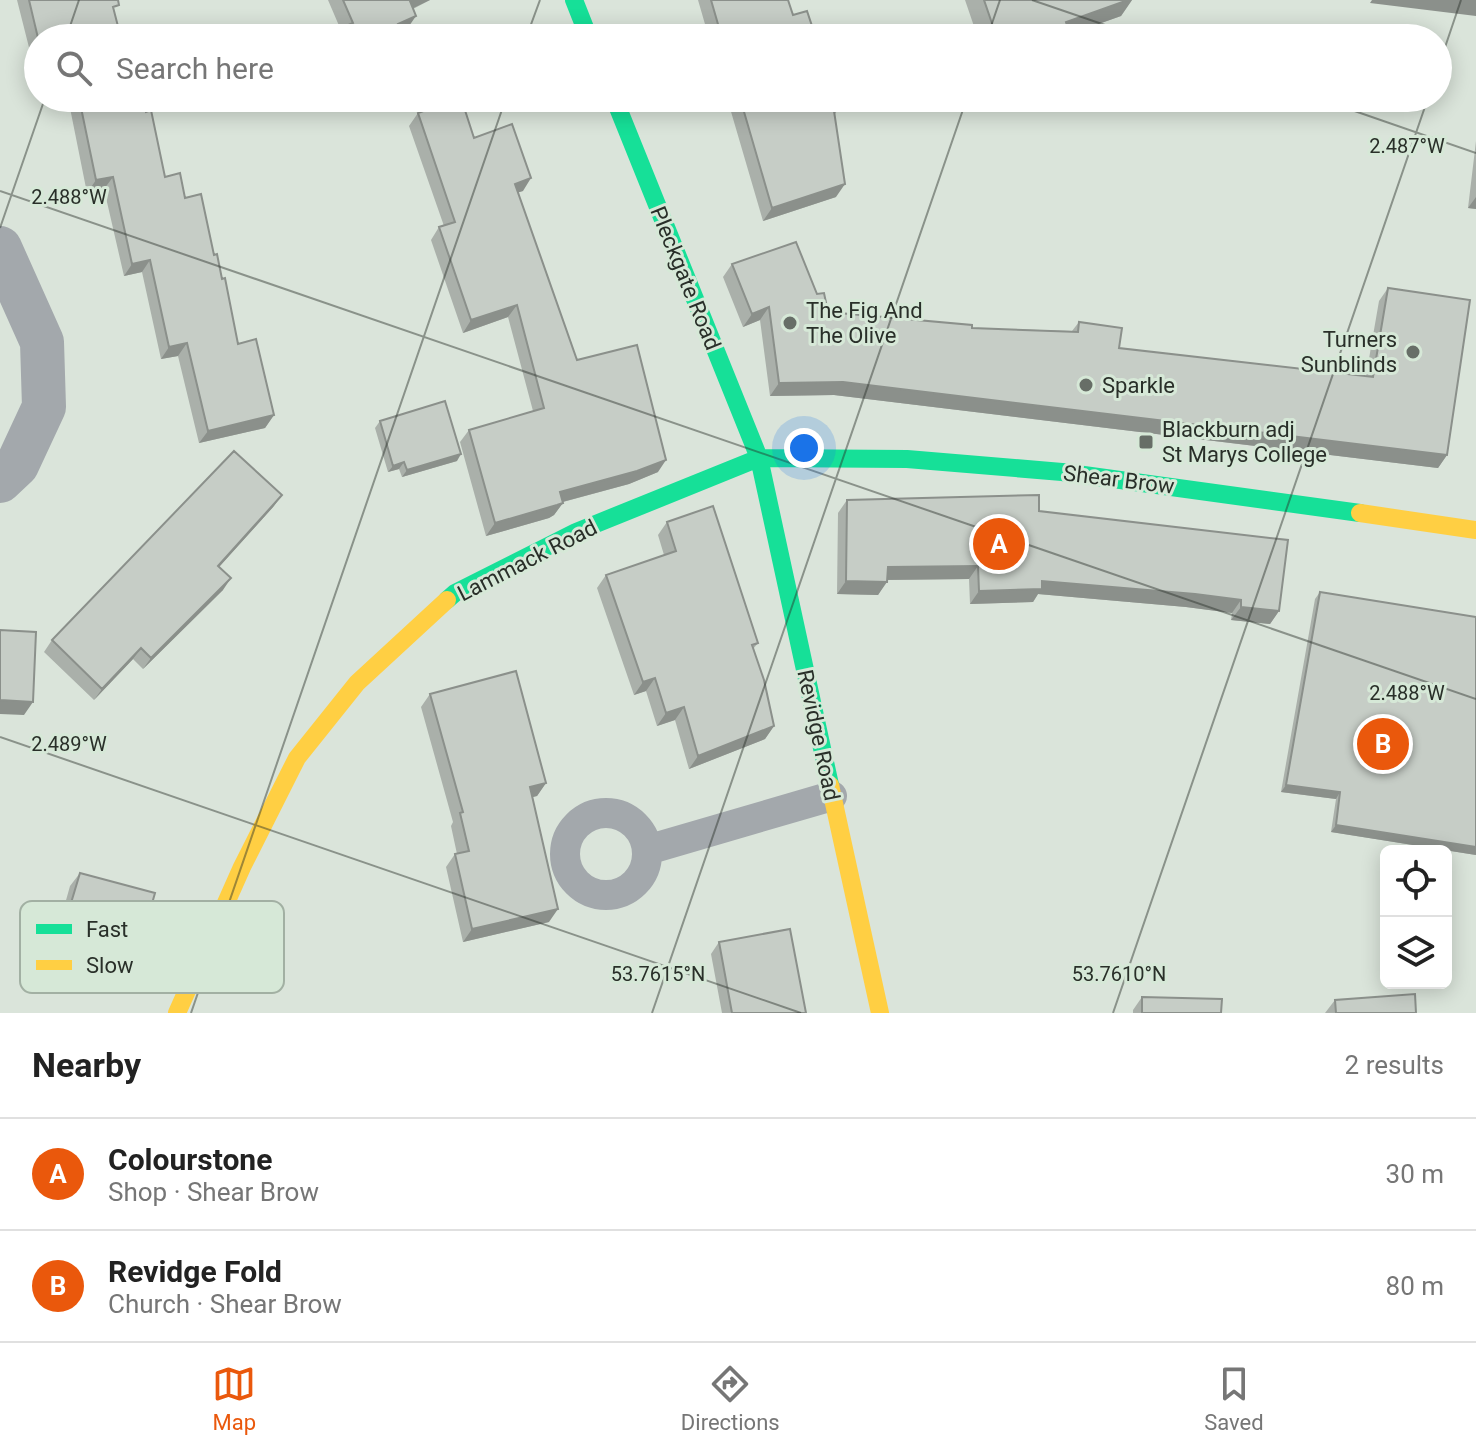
<!DOCTYPE html>
<html lang="en">
<head>
<meta charset="utf-8">
<style>
  :root { --surface:#fff; --page:#f6f6f6; --text:#222; --muted:#767676; --line:#e0e0e0; --accent:#ea580c }
  body { margin:0; font-family:Roboto,sans-serif; background:var(--page); color:var(--text) }
  .controls { position:absolute; right:24px; bottom:24px; display:grid; overflow:hidden; border-radius:12px; box-shadow:0 4px 20px #0003 }
  .controls button { width:72px; height:72px; display:grid; place-items:center; padding:0; border:0; border-bottom:2px solid var(--line); background:var(--surface); color:var(--text); font:40px sans-serif }
  .you { position:absolute; left:804px; top:448px; width:28px; height:28px; margin:-20px; border:6px solid #fff; border-radius:50%; background:#1a73e8; box-shadow:0 0 0 12px #1a73e833 }
  .badge { display:grid; place-items:center; width:52px; height:52px; border-radius:50%; background:var(--accent); color:#fff; font-size:26px; font-weight:700 }
  .pin { position:absolute; translate:-50% -50%; border:4px solid #fff; box-shadow:0 2px 8px #0006 }
  .list { margin:0; padding:0; list-style:none }
  h2 { display:flex; justify-content:space-between; align-items:center; height:104px; margin:0; padding:0 32px; font-size:34px }
  h2 small { font-size:26px; font-weight:400; color:var(--muted) }
  .list li { display:grid; grid-template-columns:52px 1fr auto; gap:24px; align-items:center; box-sizing:border-box; height:112px; padding:0 32px; border-top:2px solid var(--line) }
  .list b { display:block; font-size:30px; white-space:nowrap }
  .list p { margin:0; font-size:26px; white-space:nowrap; color:var(--muted) }
  .list em { font-size:26px; font-style:normal; color:var(--muted) }
  .icon { flex:none; width:44px; height:44px; fill:none; stroke:currentColor; stroke-width:2; stroke-linecap:round; stroke-linejoin:round }
  .map { position:relative; flex:none; width:1476px; height:1013px; overflow:hidden }
  .search { position:absolute; background:var(--surface); box-shadow:0 4px 20px #0003; left:24px; right:24px; top:24px; height:88px; display:flex; align-items:center; gap:20px; box-sizing:border-box; padding:0 28px; border-radius:44px; color:var(--muted); font-size:30px }
  .sheet { height:328px; background:var(--surface) }
  nav { display:flex; justify-content:space-around; align-items:center; box-sizing:border-box; height:112px; border-top:2px solid var(--line); background:var(--surface); font-size:22px; color:var(--muted) }
  nav a { display:grid; justify-items:center; gap:4px }
  nav .on { color:var(--accent) }
  .map>svg:first-child { display:block }
  .lines { fill:none; stroke-linecap:round; stroke-linejoin:round }
  .lane { stroke:#a3a8ac; stroke-width:30 }
  .street { stroke:#a3a8ac; stroke-width:44 }
  .fast { stroke:#16e098; stroke-width:18 }
  .slow { stroke:#ffcf43; stroke-width:18 }
  .wall { fill:#aab0aa }
  .shaded-wall { fill:#8b908b }
  .building { fill:#c6cdc6; stroke:#8b908b; stroke-width:2 }
  .ticks { fill:none; stroke:#292f29; stroke-width:2; stroke-opacity:0.45 }
  .poi-dot { fill:#676e67; stroke:#d6e8d7; stroke-width:3 }
  .labels { text-anchor:middle; stroke-width:6; stroke-linejoin:round; paint-order:stroke }
  .street-label { font-size:22px; fill:#292f29; stroke:#d6e8d7 }
  .poi-label { font-size:22px; fill:#292f29; stroke:#d6e8d7; text-anchor:start }
  .key { fill:#d6e8d7; stroke:#a2b0a3; stroke-width:2 }
  .key-label { font-size:22px; fill:#292f29 }
  .ticks-label { font-size:20px; text-anchor:middle; fill:#292f29; stroke:#d6e8d7; stroke-width:6; stroke-linejoin:round; paint-order:stroke }
</style>
</head>
<body>
<div class="map">
<svg width="1476" height="1013" viewBox="0 0 1476 1013">
  <rect width="100%" height="100%" fill="#dae4da"/>
  <g class="lines">
    <!-- lane -->
    <path class="lane" d="M565 854a41 41 0 1 1 82 0a41 41 0 1 1-82 0Z
      M647,850L832,796"/>
    <!-- street -->
    <path class="street" d="M0,248L42,342L44,407L17,465L0,481"/>
    <!-- fast -->
    <path class="fast" d="M574,0L589,38
      M614,98L759,458L830,785
      M447,600L455,593L576,532L759,458L907,459L1062,472L1360,513"/>
    <!-- slow -->
    <path class="slow" d="M1360,513L1476,530
      M830,785L880,1013
      M177,1013L242,867L297,758L357,683L447,600"/>
  </g>
  <!-- wall -->
  <path class="wall" d="M17,0H118L38,38V83Z
    M328,0H430L413,9L407,29L401,32L340,28Z
    M698,0H788L793,15L816,38H709Z
    M965,0H1132L1121,16L1070,34L1071,38H978Z
    M68,98H143L146,112L165,177L185,198L214,255L238,344L274,415L265,428L199,443L178,356L161,359L142,272L124,276L104,189L87,193Z
    M332,98H364L337,110Z
    M727,98H834L838,110L834,115L836,197L763,221Z
    M418,113L474,138L523,191L518,192L577,360L658,472L629,484L563,502L554,515L549,518L486,536L460,442L469,430L533,411L508,317L463,333L431,240L439,227L444,226L409,126Z
    M1476,141V209L1468,208Z
    M732,264L817,294L828,312L972,328L1072,331L1079,322L1119,348L1366,376L1379,301L1388,288L1447,455L1438,468L834,395L770,396L760,320L743,327L723,277Z
    M380,421L457,461L402,477L399,469L388,472L375,428Z
    M847,500L1039,511L1279,611L1270,624L1231,620L1232,613L1186,607L1038,594L1033,602L970,604L969,579L887,580L878,595L837,594L838,513Z
    M274,506L219,567L223,590L143,669L133,659L94,700L44,652L52,640Z
    M667,522L758,643L753,649L774,726L765,739L689,769L675,720L657,726L646,691L634,695L597,588L606,575L664,555L658,535Z
    M1320,592L1476,855L1331,832L1336,799L1281,792L1315,599Z
    M430,694L546,783L537,796L532,797L549,922L463,942L446,867L455,854H457L451,826L453,822L421,707Z
    M80,873L121,994L53,975L63,938L56,936L70,886Z
    M719,942L806,1013H722L711,954Z
    M1142,997L1221,1013H1133V1010Z
    M1335,1000L1416,1013H1325Z"/>
  <!-- shaded-wall -->
  <path class="shaded-wall" d="M413,0H430L401,14L410,1Z
    M1128,0H1132L1121,16L1059,38L1066,22Z
    M1372,0H1476V16L1370,3Z
    M416,16L407,29L388,37L398,24Z
    M346,98H364L337,110Z
    M113,177L104,189L87,193L96,180Z
    M531,178L523,191L506,196L515,184Z
    M845,184L836,197L763,221L772,208Z
    M1476,197V209L1468,208Z
    M150,260L142,272L124,276L132,264Z
    M517,305L508,317L463,333L471,320Z
    M769,307L760,320L743,327L752,314Z
    M187,343L178,356L161,359L169,347Z
    M843,382L1447,455L1438,468L834,395L770,396L779,383Z
    M274,415L265,428L199,443L208,431Z
    M461,454L457,461L402,477L407,470Z
    M666,460L658,472L629,484L551,505L560,492Z
    M404,462L399,469L388,472L393,466Z
    M282,495L274,506L210,577L218,566Z
    M563,503L554,515L549,518L486,536L495,523Z
    M978,566L969,579L879,580L888,567Z
    M231,578L223,590L143,669L151,658Z
    M846,581L887,582L878,595L837,594Z
    M1042,581L1195,594L1241,600L1232,613L1186,607L1038,594L1033,602L970,604L979,591Z
    M1241,607L1279,611L1270,624L1231,620Z
    M141,648L133,659L94,700L102,689Z
    M655,678L646,691L634,695L643,682Z
    M0,700L33,702L24,715L0,714Z
    M684,707L675,720L657,726L666,713Z
    M774,726L765,739L689,769L698,756Z
    M546,783L537,796L521,800L530,787Z
    M1286,785L1340,792L1336,799L1281,792Z
    M1336,825L1476,847V855L1331,832Z
    M558,909L549,922L463,942L472,929Z
    M65,923L72,925L63,938L56,936Z
    M62,962L130,981L121,994L53,975Z"/>
  <!-- building -->
  <path class="building" d="M29,0H118L119,5L113,7L121,38H38Z
    M343,0H413L410,1L416,16L398,24L404,38H319L353,23Z
    M711,0H788L793,15L807,11L816,38H722Z
    M984,0H1128L1066,22L1071,38H997Z
    M79,98H143L146,112L151,110L165,177L180,173L185,198L201,194L214,255L217,254L222,279L225,278L238,344L256,339L274,415L208,431L187,343L169,347L150,260L132,264L113,177L96,180Z
    M459,98H461L474,138L512,124L531,178L515,184L577,360L637,345L666,460L637,471L560,492L563,503L557,505L495,523L469,430L544,408L517,305L471,320L439,227L455,222L418,113Z
    M740,98H834L838,110L834,111L845,184L772,208Z
    M796,242L817,294L824,293L828,312L972,325V328L1078,332L1079,322L1122,328L1119,348L1373,377L1388,288L1470,300L1447,455L843,382L779,383L769,307L752,314L732,264Z
    M445,401L461,454L407,470L404,462L393,466L380,421Z
    M234,451L282,495L218,566L231,578L151,658L141,648L102,689L52,640Z
    M1039,495V511L1288,540L1279,611L1241,607V600L1195,594L1042,581V589L979,591L978,566L888,567L887,582L846,581L847,500Z
    M713,506L758,643L752,645L764,680L774,726L698,756L684,707L666,713L655,678L643,682L606,575L676,551L667,522Z
    M1320,592L1476,617V847L1336,825L1340,792L1286,785Z
    M0,630L36,632L33,702L0,700Z
    M516,671L546,783L530,787L558,909L472,929L455,854L469,851L460,813L463,812L430,694Z
    M80,873L155,893L130,981L62,962L72,925L65,923Z
    M790,929L806,1013H732L719,942Z
    M1415,994L1416,1013H1336L1335,1000Z
    M1142,997L1222,999L1221,1013H1142Z"/>
  <!-- ticks -->
  <path class="ticks" d="M1032,0L1143,38M66,38L79,0M526,38L540,0M987,38L1000,0M1438,68L1461,0M1317,98L1476,153M0,191L1476,699M0,228L45,98M0,737L801,1013M191,1013L506,98M652,1013L967,98M1113,1013L1428,98"/>
  <!-- markers -->
  <g class="poi-dot">
    <circle cx="790" cy="323" r="8"/>
    <circle cx="1413" cy="352" r="8"/>
    <circle cx="1086" cy="385" r="8"/>
    <rect x="1138" y="434" width="16" height="16" rx="4"/>
  </g>
  <g class="labels">
    <!-- street labels -->
    <g class="street-label">
      <text transform="translate(686 278) rotate(68)" y="8">Pleckgate Road</text>
      <text transform="translate(1119 479) rotate(7)" y="8">Shear Brow</text>
      <text transform="translate(527 560) rotate(-27)" y="8">Lammack Road</text>
      <text transform="translate(819 735) rotate(78)" y="8">Revidge Road</text>
    </g>
    <!-- poi labels -->
    <g class="poi-label">
      <text x="806" y="318">The Fig And<tspan x="806" dy="25">The Olive</tspan></text>
      <text x="1397" y="347" text-anchor="end">Turners<tspan x="1397" dy="25">Sunblinds</tspan></text>
      <text x="1102" y="393">Sparkle</text>
      <text x="1162" y="437">Blackburn adj<tspan x="1162" dy="25">St Marys College</tspan></text>
    </g>
  </g>
  <!-- legend -->
  <rect x="20" y="901" width="264" height="92" rx="12" class="key"/>
  <rect x="36" y="924" width="36" height="10" fill="#16e098"/>
  <rect x="36" y="960" width="36" height="10" fill="#ffcf43"/>
  <g class="key-label">
    <text x="86" y="937">Fast</text>
    <text x="86" y="973">Slow</text>
  </g>
  <g class="ticks-label">
    <text x="1407" y="153">2.487°W</text>
    <text x="69" y="204">2.488°W</text>
    <text x="1407" y="700">2.488°W</text>
    <text x="69" y="751">2.489°W</text>
    <text x="658" y="981">53.7615°N</text>
    <text x="1119" y="981">53.7610°N</text>
  </g>
</svg>
<div class="controls">
<button><svg class="icon" aria-label="locate" viewBox="0 0 24 24"><circle cx="12" cy="12" r="6"/><path d="M12 2v4M12 18v4M2 12h4M18 12h4"/></svg></button>
<button><svg class="icon" aria-label="layers" viewBox="0 0 24 24"><path d="M12 4l9 5-9 5-9-5zM3 14l9 5 9-5"/></svg></button>
</div>
<div class="you"></div>
<div class="pin badge" style="left:999px;top:544px">A</div>
<div class="pin badge" style="left:1383px;top:744px">B</div>
<div class="search"><svg class="icon" aria-label="search" viewBox="0 0 24 24"><circle cx="10" cy="10" r="6"/><path d="M15 15l6 6"/></svg>Search here</div>
</div>
<section class="sheet">
<h2>Nearby<small>2 results</small></h2>
<ul class="list">
<li><span class="badge">A</span><div><b>Colourstone</b><p>Shop · Shear Brow</p></div><em>30 m</em></li>
<li><span class="badge">B</span><div><b>Revidge Fold</b><p>Church · Shear Brow</p></div><em>80 m</em></li>
</ul>
</section>
<nav>
<a class="on"><svg class="icon" aria-label="map" viewBox="0 0 24 24"><path d="M3 6l6-2 6 2 6-2v14l-6 2-6-2-6 2zM9 4v14M15 6v14"/></svg>Map</a>
<a><svg class="icon" aria-label="directions" viewBox="0 0 24 24"><path d="M12 3l9 9-9 9-9-9zM9 14v-3h6M13 9l2 2-2 2"/></svg>Directions</a>
<a><svg class="icon" aria-label="saved" viewBox="0 0 24 24"><path d="M7 4h10v16l-5-4-5 4z"/></svg>Saved</a>
</nav>
</body>
</html>
